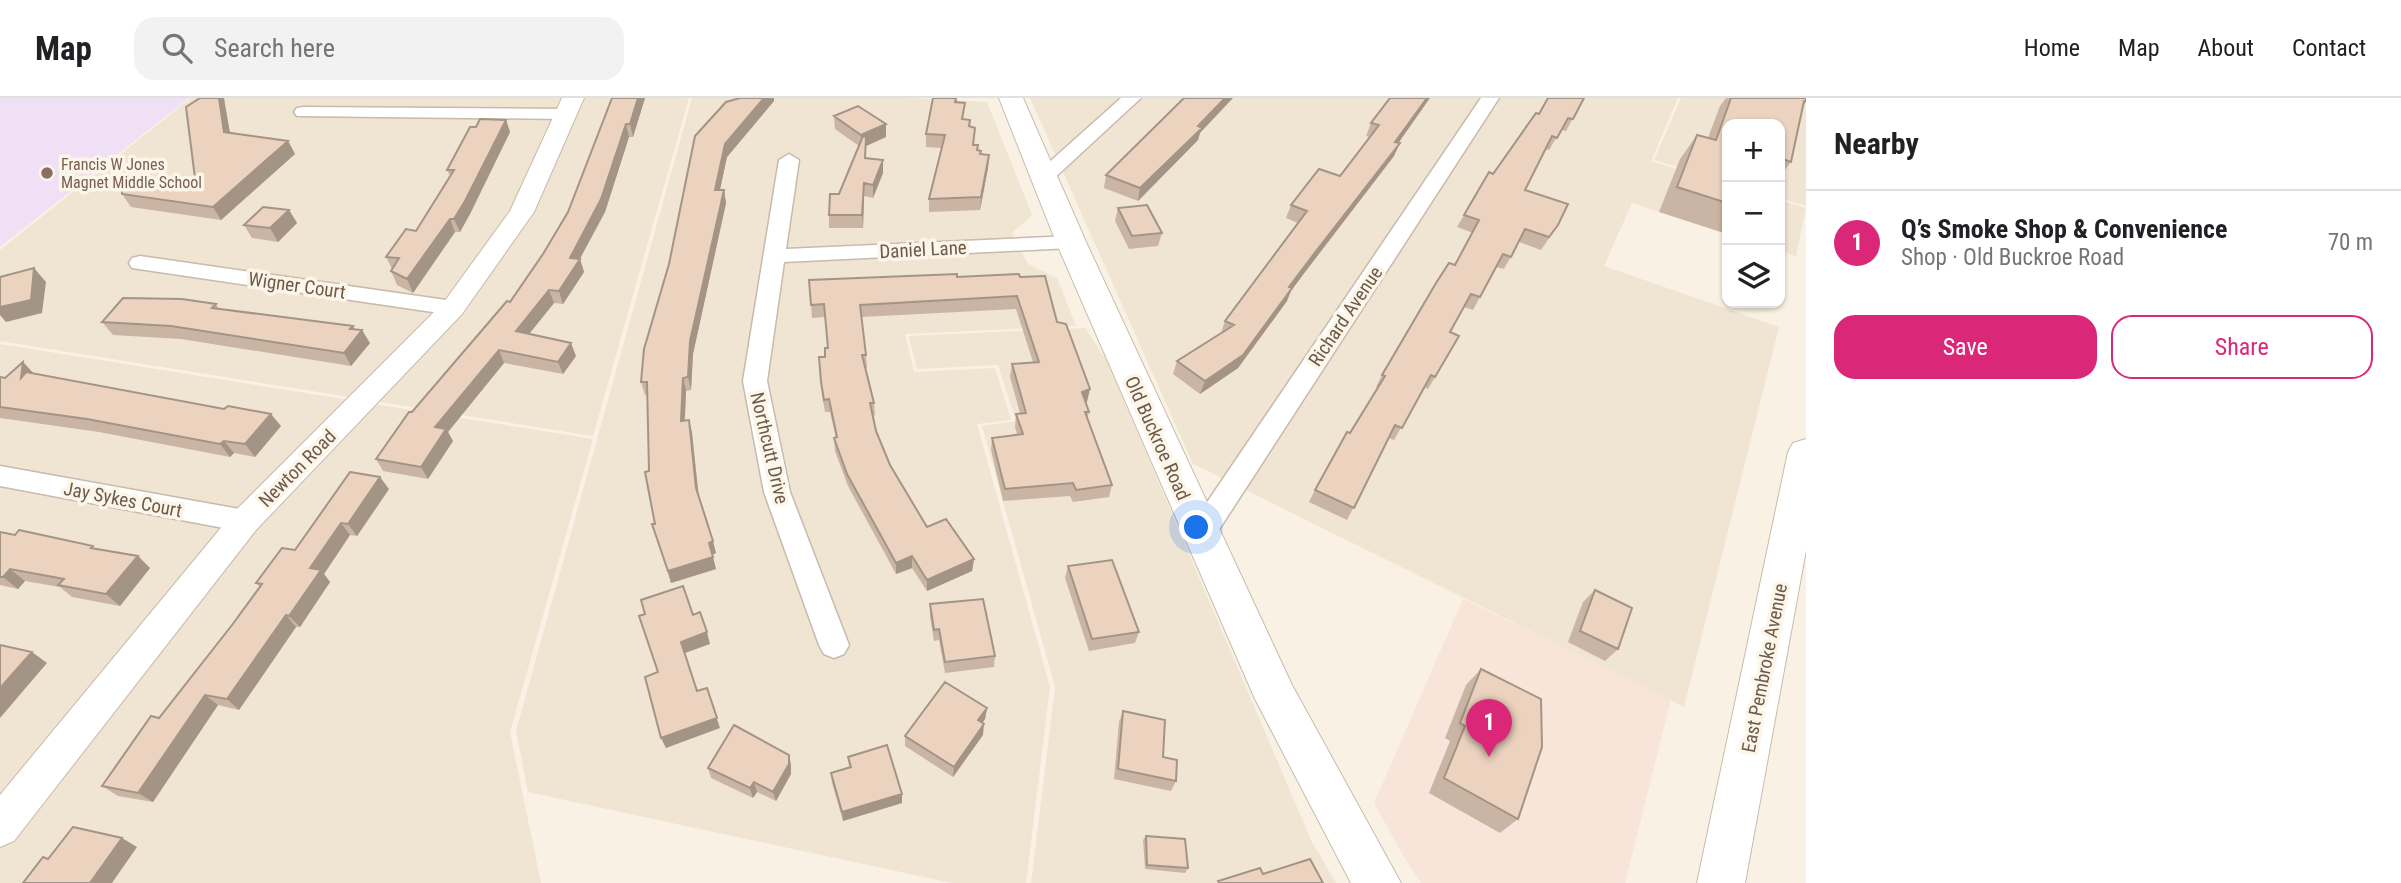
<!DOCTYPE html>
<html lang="en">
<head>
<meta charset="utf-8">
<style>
  :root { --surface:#fff; --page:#f2f2f2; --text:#202124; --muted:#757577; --line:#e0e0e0; --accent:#db2777 }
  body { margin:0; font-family:"Roboto Condensed",sans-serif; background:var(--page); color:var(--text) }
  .controls { position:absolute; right:21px; top:21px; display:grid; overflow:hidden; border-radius:14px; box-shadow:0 2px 5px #0004 }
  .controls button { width:63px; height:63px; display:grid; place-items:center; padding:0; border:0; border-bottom:2px solid var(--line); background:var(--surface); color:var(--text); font:35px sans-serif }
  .you { position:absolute; left:1197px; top:430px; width:24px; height:24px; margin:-18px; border:5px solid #fff; border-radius:50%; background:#1a73e8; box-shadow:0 0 0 10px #1a73e833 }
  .badge { display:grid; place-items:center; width:46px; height:46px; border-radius:50%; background:var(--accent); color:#fff; font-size:23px; font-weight:700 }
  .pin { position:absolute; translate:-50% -58px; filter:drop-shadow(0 2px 4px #0008) }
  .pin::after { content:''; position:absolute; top:37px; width:24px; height:21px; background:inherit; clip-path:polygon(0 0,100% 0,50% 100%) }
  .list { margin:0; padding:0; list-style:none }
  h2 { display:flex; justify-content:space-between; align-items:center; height:91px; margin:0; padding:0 28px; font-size:30px }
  h2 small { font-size:23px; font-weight:400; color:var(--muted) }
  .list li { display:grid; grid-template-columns:46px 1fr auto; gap:21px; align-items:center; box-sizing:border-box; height:105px; padding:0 28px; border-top:2px solid var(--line) }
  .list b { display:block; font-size:26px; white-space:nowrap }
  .list p { margin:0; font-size:23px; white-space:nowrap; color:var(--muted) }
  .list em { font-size:23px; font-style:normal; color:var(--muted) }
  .actions { display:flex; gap:14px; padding:21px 28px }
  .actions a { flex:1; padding:16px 0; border:2px solid var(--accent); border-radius:21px; text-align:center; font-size:24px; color:var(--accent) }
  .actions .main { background:var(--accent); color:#fff }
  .icon { flex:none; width:38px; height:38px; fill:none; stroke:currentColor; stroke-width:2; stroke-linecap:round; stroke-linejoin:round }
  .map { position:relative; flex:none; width:1806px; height:785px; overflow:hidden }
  header { display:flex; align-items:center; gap:42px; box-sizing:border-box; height:98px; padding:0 35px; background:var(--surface); border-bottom:2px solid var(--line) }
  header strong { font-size:33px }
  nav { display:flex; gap:38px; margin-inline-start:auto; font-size:24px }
  .search { width:490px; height:63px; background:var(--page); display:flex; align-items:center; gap:18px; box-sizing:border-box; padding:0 24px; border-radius:21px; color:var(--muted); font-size:26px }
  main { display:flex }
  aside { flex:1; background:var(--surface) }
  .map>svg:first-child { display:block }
  .residential { fill:#f0e4d3 }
  .commercial { fill:#f8e4d8 }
  .education { fill:#efe0f5 }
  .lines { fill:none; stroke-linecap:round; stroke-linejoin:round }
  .minor-casing { stroke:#c8baac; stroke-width:3 }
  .tertiary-casing { stroke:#c8baac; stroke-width:2 }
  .secondary-casing { stroke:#cbbbaa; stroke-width:2 }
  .minor { fill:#fff; fill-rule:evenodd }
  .tertiary { fill:#fff; fill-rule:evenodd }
  .secondary { fill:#fff; fill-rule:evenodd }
  .wall { fill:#cab5a4 }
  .shaded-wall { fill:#a49486 }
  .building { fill:#ebd3bf; stroke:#a49486; stroke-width:2 }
  .education-dot { fill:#8d6e63; stroke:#fcf6e9; stroke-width:2.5 }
  .labels { text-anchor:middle; stroke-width:7; stroke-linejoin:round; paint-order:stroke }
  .far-education-label { font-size:16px; fill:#785e54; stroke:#fcf6e9; text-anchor:start }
  .street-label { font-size:19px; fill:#6e5a4d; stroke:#fcf6e9 }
</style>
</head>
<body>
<header>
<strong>Map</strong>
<div class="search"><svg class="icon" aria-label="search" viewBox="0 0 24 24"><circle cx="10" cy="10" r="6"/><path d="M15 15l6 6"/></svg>Search here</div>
<nav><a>Home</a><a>Map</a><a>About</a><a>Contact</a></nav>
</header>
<main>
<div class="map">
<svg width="1806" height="785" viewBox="0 0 1806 785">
  <rect width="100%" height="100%" fill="#f9f2e4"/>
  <!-- residential -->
  <path class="residential" d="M191,0H689L593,338L0,243V152Z
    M692,0H909L987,4L1032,117L1012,135L1028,166L1057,180L1076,228L905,236L914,274L995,270L1011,322L977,326L1050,589L1026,785H952L528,694L516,633Z
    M1030,0H1678L1651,63L1727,86V136L1632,105L1604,168L1779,229L1684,609L1193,366Z
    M1681,0H1806V108L1780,100V26H1727V84L1654,62Z
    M1780,102L1806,110L1796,158L1780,153Z
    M1085,230L1107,263L1311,742L1336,785H1031L1055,589L982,328L1016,323L998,267L917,271L909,238Z
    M0,246L593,341L510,634L541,785H0Z"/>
  <!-- commercial -->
  <path class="commercial" d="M1463,501L1671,601L1625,785H1421L1405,761L1374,705Z"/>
  <!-- education -->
  <path class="education" d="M0,0H189L0,149Z"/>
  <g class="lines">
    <!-- minor casing -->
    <g class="minor-casing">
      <path id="minor" d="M1121,0H1141L1050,84H1036L1033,80L1036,76Z
        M1481,0H1499L1211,444L1201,447L1191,444L1187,436L1191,428Z
        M303,9L566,11L575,16L566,21L297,18L294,14L297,10Z
        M789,56L799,62L786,151L1071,138L1078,139L1081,144L1078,149L1071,150L784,164L767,283L790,394L849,547L844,556L834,560L824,556L819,547L764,394L743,283L779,62Z
        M140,158L453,203L461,205L464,210L461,215L453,217L132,170L129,165L132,160Z
        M0,368L245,412L255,415L258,423L255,431L245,434L0,388Z"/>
    </g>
    <!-- tertiary casing -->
    <g class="tertiary-casing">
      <path id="tertiary" d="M562,0H584L534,114L462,216L256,432L14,743L0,749V697L234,414L444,204L510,113Z"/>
    </g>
    <!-- secondary casing -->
    <g class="secondary-casing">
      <path id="secondary" d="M999,0H1023L1086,144L1292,587L1401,785H1351L1255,601L1056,144Z
        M1806,341V452L1745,785H1697L1788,354L1793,345Z"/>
    </g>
    <!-- minor -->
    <use href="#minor" class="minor"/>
    <!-- tertiary -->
    <use href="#tertiary" class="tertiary"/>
    <!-- secondary -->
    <use href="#secondary" class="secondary"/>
  </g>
  <!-- wall -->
  <path class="wall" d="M200,0H224L230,35L288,43L295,56L221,122L131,109L122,96L195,80Z
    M612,0H645L633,39H629L605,114L580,161L584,174L563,206L554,205L529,236L576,258L563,276L504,265L448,334L453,343L428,381L383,373L376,361L412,314L510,204L543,156L568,114Z
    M740,0H774V3L727,59L720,92H724L726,105L693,256L691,292L686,293L685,323L689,322L692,335L699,399L716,455L712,457L716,471L671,485L652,426H655L649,373L648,297H645L641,284Z
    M933,0H957V4L963,21L970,28L974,47L981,56L989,57L988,70L980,112L929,114V101L942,50L926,49V36Z
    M1390,0L1398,45L1394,58L1305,174L1290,193L1287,203L1238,270L1200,296L1173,276L1177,263L1221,235L1225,223L1298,125L1286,120L1291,107L1340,78L1370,39L1366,38L1371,25Z
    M1584,0L1566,33L1561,32L1549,52L1545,51L1525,92L1550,139L1541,152L1519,144L1504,171L1496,169L1473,212L1464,209L1450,234L1435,279L1428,291L1424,289L1394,342L1389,340L1347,422L1309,404L1315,392L1378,290L1376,289L1382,277L1455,167L1473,135L1457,129L1464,117L1493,76L1539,16Z
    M1726,0H1806V4L1803,8L1791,64L1780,78V26H1727V136L1659,114L1680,61L1697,37L1708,40L1720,8Z
    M834,18L886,39L866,48V60L883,75L873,100L864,98L863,130H829V117L859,48L835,31Z
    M506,22L510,34L470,116L460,134H455L413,195L397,187L391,173L392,171L386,159L416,133L450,78L447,72L476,29Z
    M1200,35L1198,42L1138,103L1104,90L1106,77Z
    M1118,110L1162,135L1158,148L1129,151L1115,123Z
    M289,112L297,125L278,144L252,140L244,127Z
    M957,179H1020L1057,224L1087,304H1086L1089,314L1087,321L1112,387L1109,399L1073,404L1070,398L1003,403L991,352L992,340L1017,336L1015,329L1016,316L1020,315L1010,279L1012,266L1033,264L1016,211L861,219L866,257L867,270H866L874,305L875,317L873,318L876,333L890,367L927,429L974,461L972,473L927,493L912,470L896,476L848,388L835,353L834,340H836L830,314H825L822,297L819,259H825L828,250L825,219L812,220L811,207Z
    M216,206L219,211L355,231L370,245L351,268L181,241L113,237L102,224Z
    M23,264L34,276L281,328L255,359L234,355L230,359L99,334L0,320V279L5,280Z
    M389,391L357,438L350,437L324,476L330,484L300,529H296L239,612L218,607L153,704L118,698L102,688L159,620L232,527L260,489L256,485L295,452Z
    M0,434L138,458L150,470L120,508L72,499L60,489L25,483L18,491L0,487Z
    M1068,468L1139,534L1135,545L1089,553L1065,480Z
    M1595,492L1618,551L1605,563L1568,544L1583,504Z
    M930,506L995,558L994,569L945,575L939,542L934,543L930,518Z
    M1481,571L1518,721L1500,735L1429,695L1450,643L1445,640L1466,587Z
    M987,610L985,621L982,625L983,637L953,679L905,648V638Z
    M1123,613L1163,659L1176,683L1171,693L1114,681L1119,624Z
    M789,657L791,667V676L776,703L757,694L753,700L711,680L708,670Z
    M848,659L902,696V705L843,723L832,685L831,675L849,669Z
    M1146,738L1188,770L1185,775L1145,771L1143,742Z"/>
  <!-- shaded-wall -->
  <path class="shaded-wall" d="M219,0H224V1L232,47L224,34Z
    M638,0H645L633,39L630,26Z
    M764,0H774V3L727,59L717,105L715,92L725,46Z
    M1225,0H1233L1200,35L1198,42L1138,103L1140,90Z
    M1427,0H1430L1390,57L1395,44Z
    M506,22L510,34L470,116L460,134L454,121Z
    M626,26L629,39L605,114L579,162L580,161L584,174L563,206L559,193L570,160Z
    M886,26V39L866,48L865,73L861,37Z
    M288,43L295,56L221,122L213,109Z
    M1400,45L1394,58L1305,174L1291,193L1287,203L1238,270L1200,296L1205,283L1289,189Z
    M989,57L988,70L980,112L981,99Z
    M883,62V75L873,100V87Z
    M864,85V98L863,130L862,117Z
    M724,92L726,105L693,256L691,292L688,279L690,243Z
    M289,112L297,125L278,144L270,130Z
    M450,121L455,134L413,195L407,181Z
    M34,170L46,184L42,215L6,224L0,217V209Z
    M549,192L554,205L521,246L516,233Z
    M353,228L358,237L362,232L370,245L351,268L344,255L350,231Z
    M571,245L576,258L563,276L558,264Z
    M499,252L504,265L448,334L453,343L428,381L421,369L435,329Z
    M23,264L35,277L21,280Z
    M683,280L686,293L684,336L681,323Z
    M1090,291L1087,304L1079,307L1082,294Z
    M271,316L281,328L255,359L245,346Z
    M689,322L692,335L699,403L696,390Z
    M224,343L234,355L230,359L220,346Z
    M380,379L389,391L357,438L348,426Z
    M341,425L350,437L324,476L330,484L300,529L289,518L310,470Z
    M713,443L716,455L712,457L709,445Z
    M138,458L150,470L120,508L106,496Z
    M912,458V470L896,476V465Z
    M713,459L716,471L671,485L668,473Z
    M974,461L972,473L927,493V482Z
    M10,471L25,483L18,491L3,479Z
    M286,517L296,529L239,612L227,601Z
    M707,534L710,546L685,555L681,544Z
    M32,554L47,565L0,620V590Z
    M707,590L720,630L666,650L661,640Z
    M205,597L218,607L153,704L138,695Z
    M987,610L985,621L977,633L978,622Z
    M984,626L983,637L953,679L954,669Z
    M789,657L791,667V676L776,703L773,694Z
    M754,684L757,694L753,700L750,690Z
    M902,696V705L843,723L842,714Z
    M122,740L137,749L112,785H90Z"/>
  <!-- building -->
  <path class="building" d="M200,0H219L224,34L288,43L213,109L122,96V89L195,80L186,9Z
    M612,0H638L630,26H626L601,101L570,160L580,161L559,193L549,192L516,233L571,245L558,264L499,252L435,329L446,331L421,369L376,361L409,314H412L507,203L510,204L543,156L568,114Z
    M740,0H764L725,46L715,92H724L690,243L688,279L683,280L681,323L689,322L696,390L713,443L709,445L713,459L668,473L652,426H655L645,374L649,373L647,284H641L644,251L669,166L695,38L726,4Z
    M933,0H956L955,4L965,5L962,21L970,22L969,28L975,30L973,47H978L977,52L981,53L980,56L989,57L981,99L929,101L945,37L926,36Z
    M1184,0H1225L1198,28L1202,30L1140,90L1106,77Z
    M1390,0H1427L1395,44L1400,45L1310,161L1289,189L1292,190L1243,257L1205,283L1177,263L1234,227L1225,223L1307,113L1291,107L1319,71L1340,78L1379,27L1371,25Z
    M1548,0H1584L1573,21L1568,20L1557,40L1552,38L1525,92L1568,106L1558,127L1549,139L1525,131L1511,159L1503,156L1480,199L1471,196L1450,234L1459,238L1435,279L1431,277L1402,330L1395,327L1354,410L1315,392L1347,334L1350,335L1385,278L1382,277L1436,185L1449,165L1455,167L1479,122L1464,117L1489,74L1493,76L1536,15L1539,16Z
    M1731,0H1806V3H1804L1791,64L1780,60V26H1727V105L1677,89L1697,37L1716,42Z
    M858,8L886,26L861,37L834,18Z
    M480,21L506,22L465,103L454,121H450L407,181L391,173L399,160L386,159L406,131L416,133L454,72H447L470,29H476Z
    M863,38L866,39L865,60L883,62L873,87L864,85L862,117H829L830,96H839Z
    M1147,107L1162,135L1132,138L1118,110Z
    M263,109L289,112L270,130L244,127Z
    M34,170L31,202L0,209V179Z
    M957,176V179L1019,176L1020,179L1045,178L1057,224L1066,226L1090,291L1082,294L1089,314H1085L1112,387L1076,392L1073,385L1005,391L992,340L1023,336L1016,316L1026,315L1012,266L1039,264L1017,198L860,207L866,257H862L874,305H870L876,333L890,367L927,429L946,421L974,461L927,482L912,458L896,465L847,376L834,340L837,339L829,301L824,302L821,284L819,259H825V250H828L824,206L811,207L809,182Z
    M123,200L182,201L216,206L212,210L353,228L350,231L362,232L344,255L171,228L102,224Z
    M23,264L21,280L26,274L224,311L228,308L271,316L245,346L224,343L220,346L87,321L0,309V279L5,280Z
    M350,374L380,379L348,426L341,425L310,470L321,472L289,518L286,517L227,601L205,597L138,695L102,688L151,618L159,620L232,527L262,486L256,485L282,450L295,452Z
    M19,432L93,448L91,450L138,458L106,496L58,487L64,481L10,471L3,479H0V434L15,437Z
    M1112,462L1139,534L1092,541L1068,468Z
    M683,488L693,517L700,514L707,534L681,544L697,593L707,590L717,620L661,640L645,579L658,574L639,518L645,516L641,502Z
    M1595,492L1632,510L1618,551L1580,533Z
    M983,501L995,558L945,564L939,531L934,532L930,506Z
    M0,547L32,554L0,590Z
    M1481,571L1541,601L1542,649L1518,721L1444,680L1465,628L1460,625Z
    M945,584L987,610L978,622L984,626L954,669L905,638Z
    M1123,613L1165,622L1163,659L1177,662L1176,683L1118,671Z
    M734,627L789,657V666L773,694L754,684L750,690L708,670Z
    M887,647L902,696L842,714L831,675L851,669L848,659Z
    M73,729L122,740L90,785H23L43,759L48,761Z
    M1146,738L1185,741L1188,770L1147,767Z
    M1310,761L1323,785H1219L1218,783L1260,770L1263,776Z"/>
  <!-- markers -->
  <circle class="education-dot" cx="47" cy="75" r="7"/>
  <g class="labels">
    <!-- far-education labels -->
    <g class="far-education-label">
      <text x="61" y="72">Francis W Jones<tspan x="61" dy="18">Magnet Middle School</tspan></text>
    </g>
    <!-- street labels -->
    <g class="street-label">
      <text transform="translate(923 151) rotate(-3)" y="7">Daniel Lane</text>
      <text transform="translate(297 187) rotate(8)" y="7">Wigner Court</text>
      <text transform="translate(1345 218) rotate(-56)" y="7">Richard Avenue</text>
      <text transform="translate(1158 340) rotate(66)" y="7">Old Buckroe Road</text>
      <text transform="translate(770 350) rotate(77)" y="7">Northcutt Drive</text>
      <text transform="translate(297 370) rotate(-45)" y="7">Newton Road</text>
      <text transform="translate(123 401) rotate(11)" y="7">Jay Sykes Court</text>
      <text transform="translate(1764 570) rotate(-79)" y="7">East Pembroke Avenue</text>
    </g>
  </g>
</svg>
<div class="controls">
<button>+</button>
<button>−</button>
<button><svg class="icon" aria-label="layers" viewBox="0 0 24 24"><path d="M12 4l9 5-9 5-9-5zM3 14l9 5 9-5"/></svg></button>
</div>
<div class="you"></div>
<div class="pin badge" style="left:1489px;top:659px">1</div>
</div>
<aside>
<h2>Nearby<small></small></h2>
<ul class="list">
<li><span class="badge">1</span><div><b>Q’s Smoke Shop &amp; Convenience</b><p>Shop · Old Buckroe Road</p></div><em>70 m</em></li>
</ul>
<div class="actions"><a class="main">Save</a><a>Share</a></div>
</aside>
</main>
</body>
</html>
